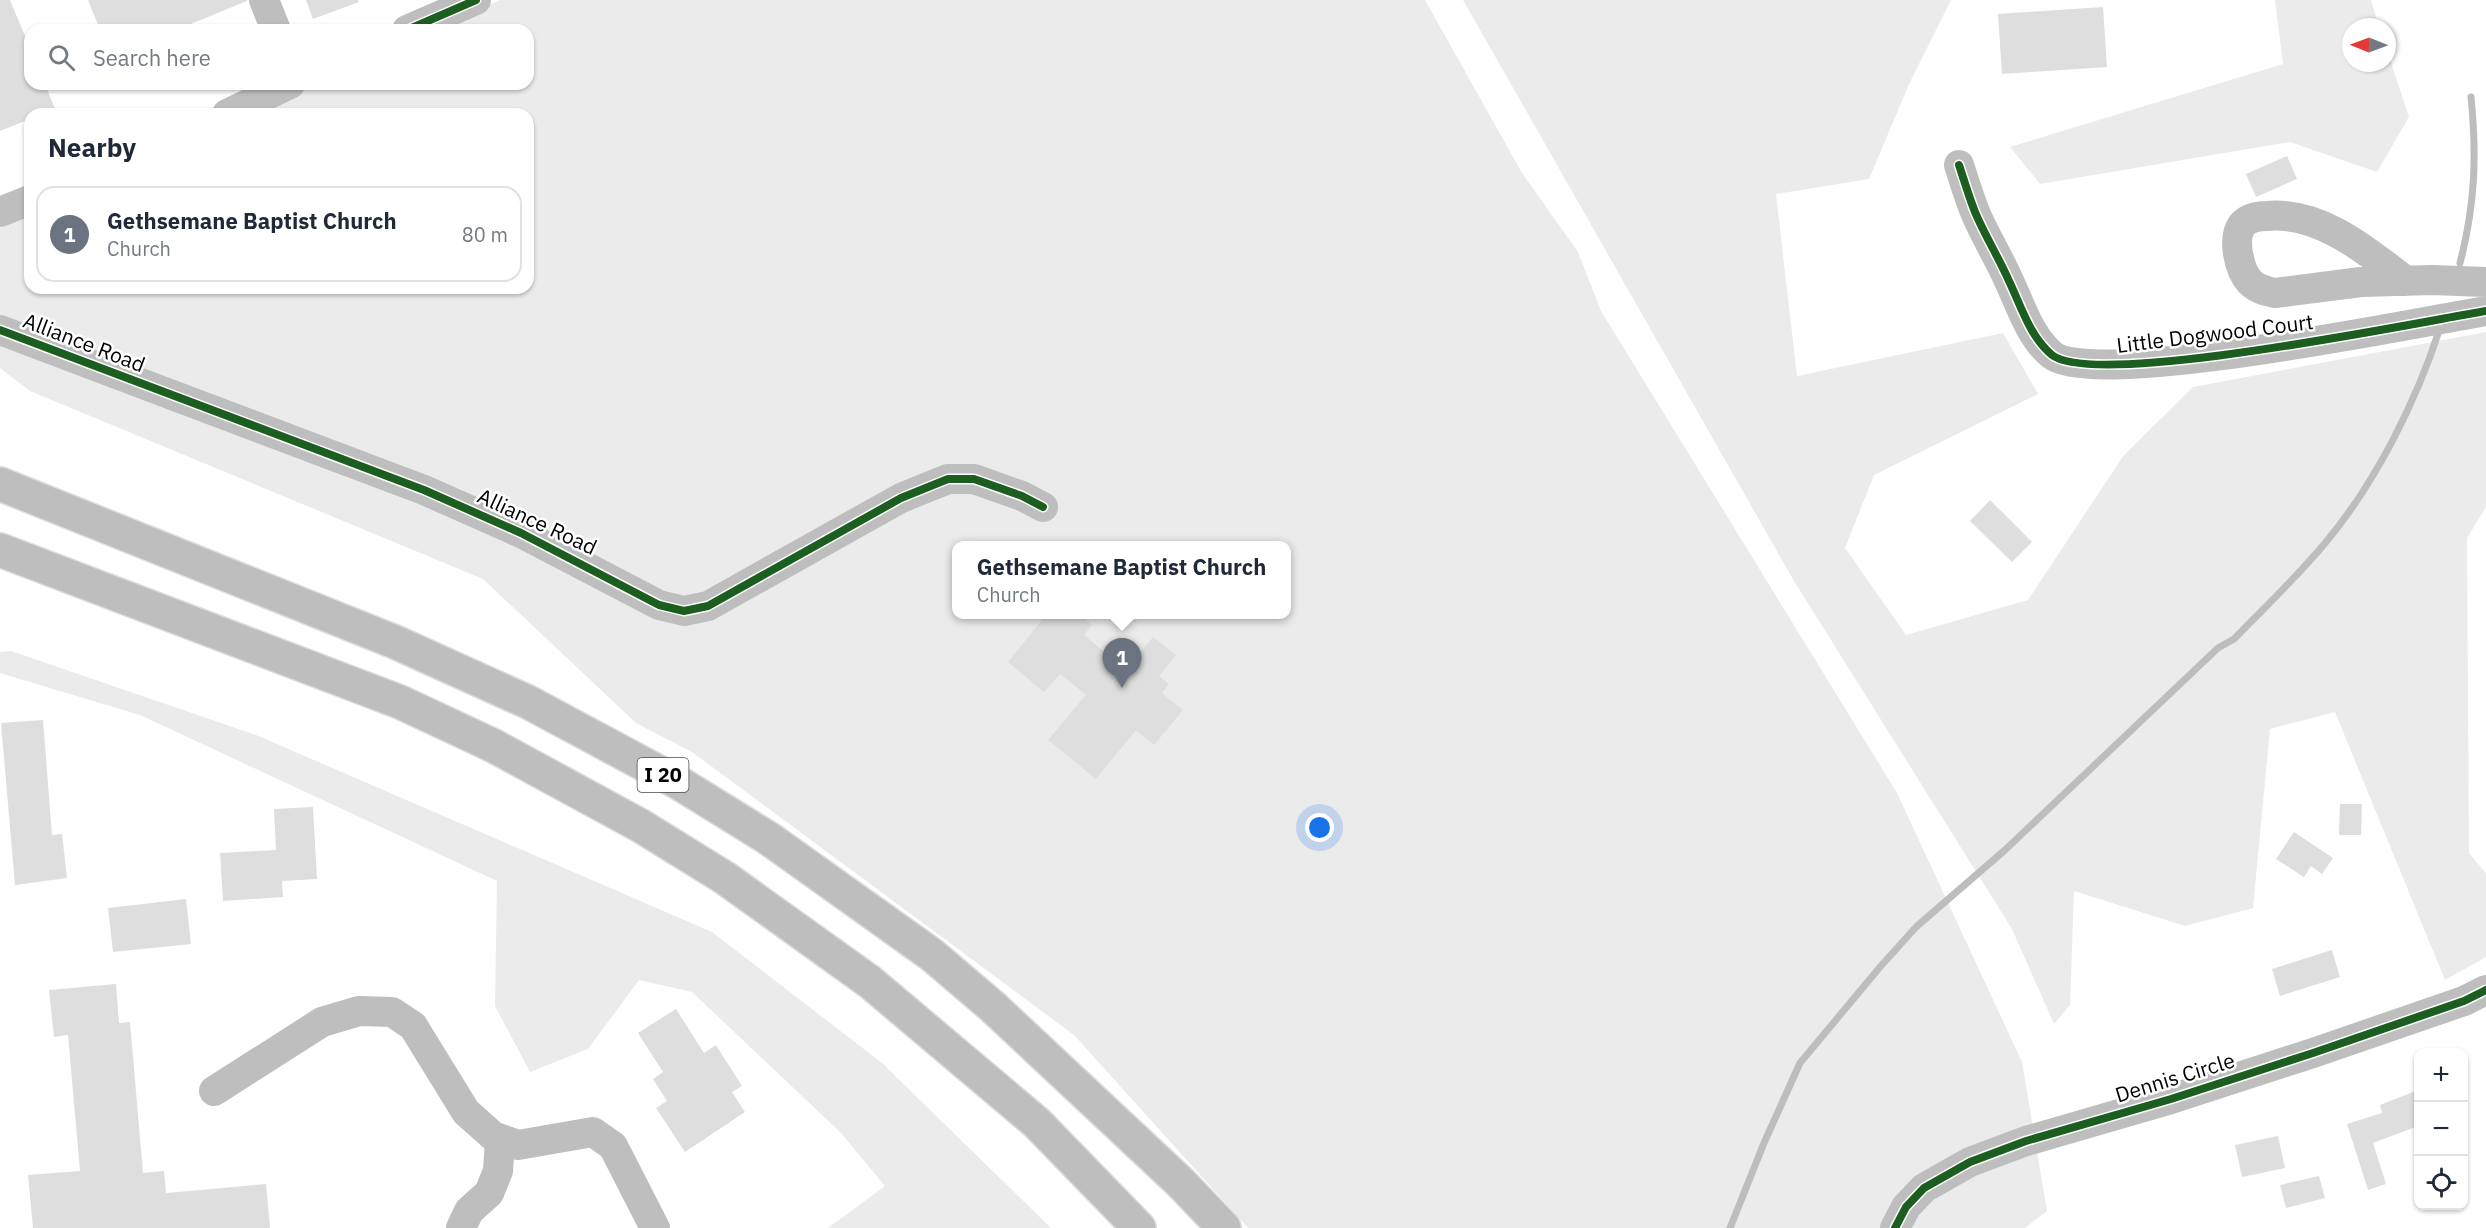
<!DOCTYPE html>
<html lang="en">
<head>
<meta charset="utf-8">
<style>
  :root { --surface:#fff; --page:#f6f6f7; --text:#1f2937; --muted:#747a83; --line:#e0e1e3; --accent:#595959 }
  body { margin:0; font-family:"IBM Plex Sans",sans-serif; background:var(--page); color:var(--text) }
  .controls { position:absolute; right:18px; bottom:18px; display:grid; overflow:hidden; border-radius:12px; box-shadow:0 2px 4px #0004 }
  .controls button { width:54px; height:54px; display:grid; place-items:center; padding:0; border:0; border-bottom:2px solid var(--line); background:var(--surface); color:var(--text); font:30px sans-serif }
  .compass { position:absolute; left:2342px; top:18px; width:54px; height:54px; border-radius:50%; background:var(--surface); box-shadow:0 2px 4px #0004; rotate:271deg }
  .you { position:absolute; left:1320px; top:828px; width:21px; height:21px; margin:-15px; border:4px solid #fff; border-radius:50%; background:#1a73e8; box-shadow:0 0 0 9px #1a73e833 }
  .badge { display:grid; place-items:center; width:39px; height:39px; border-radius:50%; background:var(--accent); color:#fff; font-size:20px; font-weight:700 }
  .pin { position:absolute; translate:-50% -50px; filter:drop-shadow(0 2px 3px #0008) }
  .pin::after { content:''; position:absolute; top:32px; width:21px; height:18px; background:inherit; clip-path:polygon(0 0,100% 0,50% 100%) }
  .popup { position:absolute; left:952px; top:541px; width:339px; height:78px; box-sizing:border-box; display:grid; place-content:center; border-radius:12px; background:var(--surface); filter:drop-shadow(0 2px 4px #0005); font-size:20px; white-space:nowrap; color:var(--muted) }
  .popup b { font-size:22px; color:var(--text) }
  .popup::after { content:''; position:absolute; left:50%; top:100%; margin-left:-12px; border:12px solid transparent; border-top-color:var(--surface) }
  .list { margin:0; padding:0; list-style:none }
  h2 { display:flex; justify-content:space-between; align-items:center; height:78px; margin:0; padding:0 24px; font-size:26px }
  h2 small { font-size:20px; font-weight:400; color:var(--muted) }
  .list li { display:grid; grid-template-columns:39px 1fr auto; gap:18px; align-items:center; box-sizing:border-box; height:96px; margin:0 12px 12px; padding:0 12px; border:2px solid var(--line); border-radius:18px }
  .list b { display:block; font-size:22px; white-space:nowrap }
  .list p { margin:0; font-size:20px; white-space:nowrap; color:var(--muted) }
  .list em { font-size:20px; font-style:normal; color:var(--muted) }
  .icon { flex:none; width:33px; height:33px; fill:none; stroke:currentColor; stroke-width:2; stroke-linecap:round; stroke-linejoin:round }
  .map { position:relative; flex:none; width:2486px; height:1228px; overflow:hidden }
  .search { position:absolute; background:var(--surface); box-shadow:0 2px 4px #0004; left:24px; top:24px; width:510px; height:66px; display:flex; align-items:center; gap:15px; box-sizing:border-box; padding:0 21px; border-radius:18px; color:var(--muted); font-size:22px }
  .panel { position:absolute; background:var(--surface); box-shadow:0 2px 4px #0004; left:24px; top:108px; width:510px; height:186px; border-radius:18px }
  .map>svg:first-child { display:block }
  .green { fill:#ebebeb; fill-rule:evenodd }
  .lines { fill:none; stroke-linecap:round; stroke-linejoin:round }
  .stream { stroke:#bdbdbd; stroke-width:7 }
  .building { fill:#dedede }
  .highway-casing { stroke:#dbdbdb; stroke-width:36 }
  .minor { stroke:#bebebe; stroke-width:30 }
  .highway { stroke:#bebebe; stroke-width:33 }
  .cycleway-casing { stroke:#fff; stroke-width:11 }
  .cycleway { stroke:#1b5e20; stroke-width:8 }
  .labels { text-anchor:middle; stroke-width:5; stroke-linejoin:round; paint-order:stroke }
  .shield { fill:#fff; stroke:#4c4c4c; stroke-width:1.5 }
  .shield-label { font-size:20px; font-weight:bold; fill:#000 }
  .street-label { font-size:21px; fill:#000; stroke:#fff }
</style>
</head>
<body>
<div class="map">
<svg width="2486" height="1228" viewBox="0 0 2486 1228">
  <rect width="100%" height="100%" fill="#fff"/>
  <!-- green -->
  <path class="green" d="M500,0H1425L1522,173L1578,252L1601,311L1897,793L2022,1062L2047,1211L2025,1228H1248L1074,1035L692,752L636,723L483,579L30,391L0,368V228L30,215V288H528V114H252L317,84H528V30H435ZM957,546H1287V614H957Z
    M1463,0H1951L1910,82L1869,179L1776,194L1797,376L2003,333L2038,394L1874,475L1845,548L1906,635L2028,600L2124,455L2193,387L2486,332V507L2467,538L2469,853L2486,873V957L2445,980L2335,712L2270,729L2253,908L2185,926L2074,891L2070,1005L2054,1024L2012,929L1794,581Z
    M2275,0H2371L2379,27H2351V63H2387V50L2409,117L2377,172L2290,142L2040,184L2010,147L2283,64Z
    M11,651L256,735L712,932L882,1063L1051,1228H828L885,1186L841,1133L692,992L639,980L588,1049L530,1072L495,1006L497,881L140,715L0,673V652Z"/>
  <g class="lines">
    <!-- stream -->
    <path class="stream" d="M2460,263C2475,205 2477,157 2471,97
      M1730,1228L1764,1143L1800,1063L1880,967L1916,927L2005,850L2218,648L2234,639C2265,607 2298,576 2326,542C2376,482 2416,402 2440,328"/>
  </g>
  <!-- building -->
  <path class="building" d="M0,0H10L30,48V84H45L55,109L42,114H30V119L0,131Z
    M88,0H247V1L176,30H100Z
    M306,0H358L359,2L313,19Z
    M2103,7L2107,67L2002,74L1998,14Z
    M2287,156L2297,179L2256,197L2246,174Z
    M1990,500L2032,542L2012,562L1970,521Z
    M1046,615H1080L1092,625L1084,635L1120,665L1128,655L1134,660L1153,637L1176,655L1159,676L1169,684L1162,693L1183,710L1154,745L1136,730L1096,779L1048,740L1086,695L1060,674L1044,692L1008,662Z
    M43,720L52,835L62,834L67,878L15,885L1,723Z
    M2340,804H2362L2361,835H2339Z
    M313,807L317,879L282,881L283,897L223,901L220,853L276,850L274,809Z
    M2294,832L2333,858L2322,874L2311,866L2304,877L2276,859Z
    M186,899L191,944L113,952L108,908Z
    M2332,950L2340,977L2280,996L2272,969Z
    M116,984L119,1023L130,1022L143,1173L164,1171L166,1193L266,1184L270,1228H33L28,1175L80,1171L68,1035L54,1037L49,990Z
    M676,1009L704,1053L716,1045L742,1086L732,1092L745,1112L685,1152L656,1108L667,1101L653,1079L663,1072L638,1033Z
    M2418,1090V1126L2373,1143L2386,1184L2368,1190L2347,1124L2382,1113L2380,1105Z
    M2278,1136L2285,1168L2242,1177L2235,1145Z
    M2319,1176L2325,1198L2286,1208L2280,1185Z"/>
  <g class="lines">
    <!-- highway casing -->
    <g class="highway-casing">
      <path id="highway" d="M0,484L395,642L528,702L679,783L768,838L932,955L993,1007L1181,1183L1224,1228
        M0,550L400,702L494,746L641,826L725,878L870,982L1037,1123L1139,1228"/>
    </g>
    <!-- minor -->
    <path class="minor" d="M264,0L276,30
      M407,30L476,0
      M227,114L290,84
      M1959,165C1964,180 1969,197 1975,212C1985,236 1999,258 2009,281C2021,306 2030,337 2052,355C2095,389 2419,322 2486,311
      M0,212L30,200
      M2406,281C2367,251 2320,211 2267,216C2259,216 2248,218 2242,225C2232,239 2239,270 2250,282C2257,289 2265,291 2275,293L2361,282L2432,280L2486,282
      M0,330L424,490L521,533L659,605L684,611L708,606L901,498L948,479H974L1022,496L1043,507
      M214,1091L322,1022L359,1011L392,1012L413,1026L466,1112L493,1136L518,1145L593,1132L613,1146L655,1228
      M461,1228L469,1211L489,1193L498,1171L500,1139
      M1895,1228L1906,1207L1924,1188L1970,1162L2026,1141L2171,1099L2313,1053L2464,1001L2486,990"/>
    <!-- highway -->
    <use href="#highway" class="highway"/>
    <!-- cycleway casing -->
    <g class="cycleway-casing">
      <path id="cycleway" d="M407,30L476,0
        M1959,165C1964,180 1969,197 1975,212C1985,236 1999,258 2009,281C2021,306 2030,337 2052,355C2095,389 2419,322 2486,311
        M0,330L424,490L521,533L659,605L684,611L708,606L901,498L948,479H974L1022,496L1043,507
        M1895,1228L1906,1207L1924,1188L1970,1162L2026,1141L2171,1099L2313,1053L2464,1001L2486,990"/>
    </g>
    <!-- cycleway -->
    <use href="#cycleway" class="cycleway"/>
  </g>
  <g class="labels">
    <!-- shield labels -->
    <rect class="shield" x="637.5" y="758" width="51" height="34" rx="4.5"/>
    <g class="shield-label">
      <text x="663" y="782">I 20</text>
    </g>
    <!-- street labels -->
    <g class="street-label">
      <text transform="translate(2215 334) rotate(-7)" y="7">Little Dogwood Court</text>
      <text transform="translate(84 343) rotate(21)" y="7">Alliance Road</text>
      <text transform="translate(537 522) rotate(25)" y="7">Alliance Road</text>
      <text transform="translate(2175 1078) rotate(-17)" y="7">Dennis Circle</text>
    </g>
  </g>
</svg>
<div class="controls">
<button>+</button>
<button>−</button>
<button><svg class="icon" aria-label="locate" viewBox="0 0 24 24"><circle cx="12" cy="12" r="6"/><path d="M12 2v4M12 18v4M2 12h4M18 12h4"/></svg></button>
</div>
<svg class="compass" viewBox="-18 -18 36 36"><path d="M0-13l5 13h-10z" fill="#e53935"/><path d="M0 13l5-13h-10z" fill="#747a83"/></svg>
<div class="you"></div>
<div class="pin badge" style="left:1122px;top:688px;background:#6b7280">1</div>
<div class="popup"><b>Gethsemane Baptist Church</b>Church</div>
<div class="search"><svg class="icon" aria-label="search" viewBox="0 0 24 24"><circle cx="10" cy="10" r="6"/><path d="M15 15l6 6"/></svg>Search here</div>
<section class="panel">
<h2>Nearby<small></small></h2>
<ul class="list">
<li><span class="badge" style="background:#6b7280">1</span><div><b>Gethsemane Baptist Church</b><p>Church</p></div><em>80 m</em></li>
</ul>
</section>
</div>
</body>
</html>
